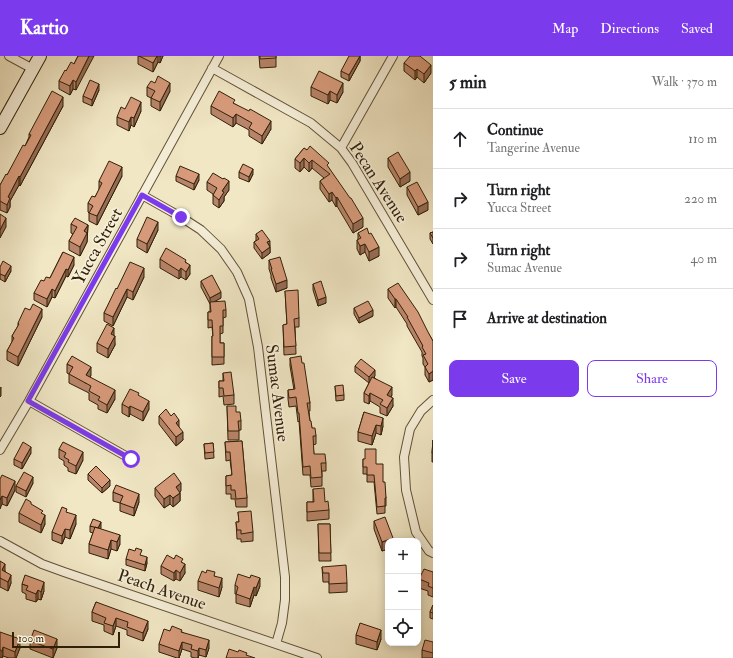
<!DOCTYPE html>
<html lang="en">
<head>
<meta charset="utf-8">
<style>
  :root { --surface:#fff; --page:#f2f2f2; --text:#202124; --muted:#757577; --line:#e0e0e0; --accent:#7c3aed }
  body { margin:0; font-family:"IM FELL Double Pica",serif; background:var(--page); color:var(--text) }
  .controls { position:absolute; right:12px; bottom:12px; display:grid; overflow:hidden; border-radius:8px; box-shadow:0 2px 10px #0003 }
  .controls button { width:36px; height:36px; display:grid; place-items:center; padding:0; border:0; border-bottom:1px solid var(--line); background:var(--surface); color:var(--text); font:20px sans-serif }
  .scale { position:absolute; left:12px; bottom:10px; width:108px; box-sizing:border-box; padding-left:4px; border:2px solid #312008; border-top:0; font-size:11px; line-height:14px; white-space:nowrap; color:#312008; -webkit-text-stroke:3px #f6efd9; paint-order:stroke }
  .stop { position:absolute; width:12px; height:12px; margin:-9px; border:3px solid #7c3aed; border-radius:50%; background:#fff }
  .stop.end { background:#7c3aed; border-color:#fff; box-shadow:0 1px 4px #0008 }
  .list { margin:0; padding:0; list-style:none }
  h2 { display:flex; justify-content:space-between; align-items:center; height:52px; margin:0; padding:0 16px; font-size:17px }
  h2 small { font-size:13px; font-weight:400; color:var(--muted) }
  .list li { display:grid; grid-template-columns:26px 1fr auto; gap:12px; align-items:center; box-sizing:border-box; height:60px; padding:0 16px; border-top:1px solid var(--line) }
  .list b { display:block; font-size:15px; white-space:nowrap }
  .list p { margin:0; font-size:13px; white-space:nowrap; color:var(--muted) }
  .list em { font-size:13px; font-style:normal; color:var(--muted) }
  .actions { display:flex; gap:8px; padding:12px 16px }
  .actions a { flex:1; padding:9px 0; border:1px solid var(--accent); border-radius:8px; text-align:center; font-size:14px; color:var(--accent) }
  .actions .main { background:var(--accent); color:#fff }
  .icon { flex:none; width:22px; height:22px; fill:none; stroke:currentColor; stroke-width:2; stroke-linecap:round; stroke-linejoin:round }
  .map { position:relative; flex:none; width:433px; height:602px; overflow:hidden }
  header { display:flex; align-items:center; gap:24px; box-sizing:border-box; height:56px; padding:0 20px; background:var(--accent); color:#fff }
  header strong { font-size:19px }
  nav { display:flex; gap:22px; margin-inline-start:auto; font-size:14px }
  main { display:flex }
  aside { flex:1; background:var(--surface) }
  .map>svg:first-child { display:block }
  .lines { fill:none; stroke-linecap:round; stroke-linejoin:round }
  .street-casing { stroke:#615237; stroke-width:10 }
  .secondary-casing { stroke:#312008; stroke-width:14 }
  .street { stroke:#f6efd9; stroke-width:8 }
  .secondary { stroke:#f6efd9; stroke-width:12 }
  .wall { fill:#b9856a; stroke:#312008 }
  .shaded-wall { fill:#966c56; stroke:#312008 }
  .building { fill:#d79b7b; stroke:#312008 }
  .route { stroke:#7c3aed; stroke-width:5 }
  .labels { text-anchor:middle; stroke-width:3.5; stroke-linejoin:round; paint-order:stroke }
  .street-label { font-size:17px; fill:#312008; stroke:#f6efd9 }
</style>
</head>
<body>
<header>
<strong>Kartio</strong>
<nav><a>Map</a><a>Directions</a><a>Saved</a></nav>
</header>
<main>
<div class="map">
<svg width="433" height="602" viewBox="0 0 433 602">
  <rect width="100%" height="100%" fill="#f1e7c5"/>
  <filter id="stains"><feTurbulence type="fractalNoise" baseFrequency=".005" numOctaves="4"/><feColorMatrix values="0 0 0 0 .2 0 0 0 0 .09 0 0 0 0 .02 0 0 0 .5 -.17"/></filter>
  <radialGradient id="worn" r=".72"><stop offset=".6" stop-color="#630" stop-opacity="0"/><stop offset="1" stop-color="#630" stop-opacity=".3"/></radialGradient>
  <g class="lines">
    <!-- street casing -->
    <g class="street-casing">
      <path id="street" d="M9,0L33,13
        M212,12L311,67L341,92L352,107L433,244
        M341,92L393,0
        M142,139L181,161L201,174L221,193L237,216L249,243L258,291L285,521V544L282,567L276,588
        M433,344L421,355L410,373L404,401L406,434L416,476L429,495L433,497
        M29,345L131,403
        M0,394L29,345L219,0
        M0,485L42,508L64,516L317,602"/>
    </g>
    <!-- secondary casing -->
    <g class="secondary-casing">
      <path id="secondary" d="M0,72L40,0"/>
    </g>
    <!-- street -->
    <use href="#street" class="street"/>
    <!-- secondary -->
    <use href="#secondary" class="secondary"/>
  </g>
  <!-- wall -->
  <path class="wall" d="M78,0L76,34L73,33L70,39L59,33V25L66,15L74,8Z
    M138,0H163L160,7L158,6L153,16L138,8Z
    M259,0H276V11L260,12Z
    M360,0V5L349,25L341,21V15Z
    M404,7L431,17L424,27L417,21L415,24L404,15Z
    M147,31L170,35L160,55L151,50V42L147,40Z
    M311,31L343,36L337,47L330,44L328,48L311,40Z
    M99,34L92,50L83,46V40Z
    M235,48L271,73L262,88L249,80V74L236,67L233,71L211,58V50Z
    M63,50L20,130L19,129L10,145V151L7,157L0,154V129L7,119L25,90L29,81V78Z
    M141,55L134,71L131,69L129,75L117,69V61Z
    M304,92L329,112L363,171L353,177L337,150L336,151L332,144L329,146L320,133V125L324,122L312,112L309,116L304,111L300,116L295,112V103Z
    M388,102L410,125L400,131L388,111Z
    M239,116L253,118L249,126L239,122Z
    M122,120L97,169L89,165V157L88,156V147L95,141L99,134V125Z
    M176,120L199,124L194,134L176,125Z
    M207,126L229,134L224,141V145L219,152L213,148V138L207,134Z
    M407,131L428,154L418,159L407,139Z
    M71,168L88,169L87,186L80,200L69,194V185L73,178L71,177Z
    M158,174L147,197L137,191V183Z
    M433,176V188L430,183V177Z
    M358,177L369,178L379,200L369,205L365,196L360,199L357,193V184H358Z
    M256,178L270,190V197L262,203L254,192V186L256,185Z
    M63,196L74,209L68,221L66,220L55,242L52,241L47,251L34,244V237L44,225L50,222Z
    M160,203L186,206L190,218L186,224L181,221L179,223L160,212Z
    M269,204L287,232L276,236L271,222V219L269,213Z
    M0,211L11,215L5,226L0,223Z
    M144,221L133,244L127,241L113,270L104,265V257L117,233Z
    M201,225L221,242L213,246L226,254V261L223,262V277L220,278V287H224V308L212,309V280H213L212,271L208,272V256H210V248L201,231Z
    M313,228L326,247L318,250L313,234Z
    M388,233L428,277L433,285V324L429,326L425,319V311L423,308V302L422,300V296L407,270V268L396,251L395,252L388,242Z
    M285,235L299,262V271H295L296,298L284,299L283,269L287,268Z
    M354,252L373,260L359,267L354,258Z
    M30,254L42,261L18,310L7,304V295L12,286V280L18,270V267Z
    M114,280L115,289L108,302L97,296V287Z
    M290,302L302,307L310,347V355H309L310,365L312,372L316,380V388L313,389L314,398L326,407V415H322V430L311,431L310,419H303L299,365L298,366L296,350L289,351L288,343V334H294L290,310Z
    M67,308L91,319L90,321L115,343L107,357L98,353V349L89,344V337L69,327V318L67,317Z
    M355,310L375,320L374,321L392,339L391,341L393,350L387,360L380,357V351L370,345L369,348L364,346V337L369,327L355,316Z
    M223,317L234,339V348L224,349L223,340L219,341V325H223Z
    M335,330L344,339V344L336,345Z
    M139,340L149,353L143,365L130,358L129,361L122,357V348Z
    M227,350L236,356L241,365V374H239V384H228Z
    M364,356L383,370L381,379L376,377L372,389L358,385V376Z
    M159,360L179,371L183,384L176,390L159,368Z
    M433,384V406H432V397Z
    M242,385L247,442V451H236L235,443H231V438H226V420L232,419L230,404L226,405L225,386Z
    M213,387L214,402L205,403L204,388Z
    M59,393L83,404L76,418L68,415V412L64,409V405L59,402Z
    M31,397L22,413L14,409V403Z
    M363,403L376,408L383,426L386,442V450H385V457L377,458L374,426H367V418H363Z
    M88,418L110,430L102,437L88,424Z
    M0,423L15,434L7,450L2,448Z
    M33,427L26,441L16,436V430Z
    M155,432L181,435L180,436V445L173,451L170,448L164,452L155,440Z
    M313,433L325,446L329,454V463L307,465V446H313Z
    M113,436L139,446L134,460L120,455V447L113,445Z
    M31,449L45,468L41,477L19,466V457Z
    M67,456L76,468L70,483L65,481L62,488L52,484V476Z
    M238,456L253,476V485L241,486V483H237L236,466H239Z
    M374,465L393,485H388V493L382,495L374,473Z
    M318,468H330L331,505H319Z
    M90,470L101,472L100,473L120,488L117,495L111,493L108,503L89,497V488L93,477L90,476Z
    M142,500L147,507L145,515L126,509V503Z
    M174,503L183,507L185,517L180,525L176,523L174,525L161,518V510Z
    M0,505L11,527L8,535L0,531Z
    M322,511L347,527V536L329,537V526H323Z
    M433,516V541L428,539V535L419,532V523Z
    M215,520L222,531L219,541L198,534V525Z
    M22,528L44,535L41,544L38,543L36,546L26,543V538L22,536Z
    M235,529L260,530L256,540L254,539L250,551L236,547V538H235Z
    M96,546L148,573L143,585L127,579V574L116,570L113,579L104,575V569L92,565V556Z
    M433,549V563L430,562V556Z
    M170,575L182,576L209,592L206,601L199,599L198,602H195L191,601V596L182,593L179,602H177L159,596V588Z
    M0,577L20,592L16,602H9L3,600L2,602H0Z
    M356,579L381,583L377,594L356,588Z
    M30,585L57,592L53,602L30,593Z
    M433,586V602H422V594Z"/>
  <!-- shaded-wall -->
  <path class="shaded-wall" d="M89,0H94L76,34V26Z
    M157,0H158V6L153,16V7Z
    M160,0H163L160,7Z
    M360,0V5L349,25V19Z
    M431,9V17L424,27V18Z
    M417,13V21L415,24V15Z
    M73,24V33L70,39V30Z
    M170,27V35L160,55V46Z
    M343,27V36L337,47V39Z
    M99,28V34L92,50V44Z
    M330,35V44L328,48V39Z
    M63,41V50L20,130V121Z
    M141,46V55L134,71V62Z
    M236,58V67L233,71V62Z
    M131,61V69L129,75V66Z
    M271,65V73L262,88V80Z
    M304,102V111L300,116V107Z
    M312,104V112L309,116V107Z
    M122,111V120L97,169V160Z
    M253,113V118L249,126V121Z
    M410,116V125L400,131V123Z
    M199,118V124L194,134V128Z
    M19,120V129L10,145V151L7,157V149L8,141Z
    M229,125V134L224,141V145L219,152V144L222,135Z
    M332,136V144L329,146V138Z
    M337,141V150L336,151V142Z
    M428,146V154L418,159V151Z
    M6,162V171L0,182V174Z
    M363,162V171L353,177V168Z
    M158,166V174L147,197V188Z
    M88,169L87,186L80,200V191L84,175Z
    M270,185V190L267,186Z
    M365,188V196L360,199V190Z
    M270,191V197L262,203V197Z
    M379,191V200L369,205V196Z
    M74,201V209L68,221V214Z
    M190,209V218L186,224V216Z
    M11,210V215L5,226V220Z
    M144,212V221L133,244V236Z
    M181,212V221L179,223V215Z
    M66,213V220L55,242V235Z
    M287,224V232L276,236V228Z
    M52,233V241L47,251V243Z
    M127,233V241L113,270V261Z
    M221,236V242L210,248V242Z
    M326,241V247L318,250V244Z
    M395,243H396V251L395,252Z
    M42,253V261L18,310V301Z
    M373,254V260L359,267V262Z
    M114,272V281L111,278Z
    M115,280V289L108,302V293Z
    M91,311V319L86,328V319Z
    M375,314V320L369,327V321Z
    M433,315V324L429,326V318Z
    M1,331V340L0,341V333Z
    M392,331V339L387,347V339Z
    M115,334V343L107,357V349Z
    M370,337V345L369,348V340Z
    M393,342V350L387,360V352Z
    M149,345V353L143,365V356Z
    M130,350V358L129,361V352Z
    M383,362V370L381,379V370Z
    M179,364V373L176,367Z
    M376,369V377L372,389V380Z
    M183,376V384L176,390V381Z
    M31,391V397L22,413V407Z
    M83,396V404L76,418V410Z
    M33,421V427L26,441V435Z
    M110,424V430L102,437V432Z
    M15,425V434L7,450V442Z
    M181,427V435L176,439V431Z
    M180,437V445L173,451V442Z
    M139,438V446L134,460V452Z
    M170,439V448L164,452V443Z
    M2,440V448L0,453V444Z
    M45,459V468L41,477V469Z
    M76,459V468L70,483V474Z
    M101,466V472L98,479V473Z
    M65,473V481L62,488V480Z
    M120,479V488L117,495V486Z
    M393,482V485H388V493L382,495V486Z
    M111,484V493L108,503V494Z
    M147,501V507L145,515V509Z
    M5,508V516L2,514Z
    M185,508V517L180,525V517Z
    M420,508V516L418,518V510Z
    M176,514V523L174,525V517Z
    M11,519V527L8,535V526Z
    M222,522V531L219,541V532Z
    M260,522V530L256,540V532Z
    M44,526V535L41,544V536Z
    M254,531V539L250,551V543Z
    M38,534V543L36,546V538Z
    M116,562V570L113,579V570Z
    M148,565V573L143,585V577Z
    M381,574V583L377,594V586Z
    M20,583V592L16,602H15V596Z
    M57,583V592L53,602V593Z
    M209,584V592L206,601V594Z
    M182,586V593L179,602V595Z
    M3,591V600L2,602V595Z
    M199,592V599L198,602V595Z"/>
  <!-- building -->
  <path class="building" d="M78,0H89L76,26L73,24L70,30L59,25L65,14L66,15L71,6L74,8Z
    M139,0H157L153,7Z
    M260,0H276V2L260,3Z
    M349,0H360L349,19L341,15Z
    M410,0H420L431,9L424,18L417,13L415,15L404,7Z
    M319,15L343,27L337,39L330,35L328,39L311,31Z
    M158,20L170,27L160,46L151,42L155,35L147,31L151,25L155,27Z
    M90,24L99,28L92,44L83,40Z
    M52,35L63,41L20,121L19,120L8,141L10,142L7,149L0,145V129L6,118L7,119L23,89L25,90L31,79L29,78Z
    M219,35L235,44L233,47L249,55L250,53L271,65L262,80L249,72L252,67L236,58L233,62L211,50Z
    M131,41L141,46L134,62L131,61L129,66L117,61L121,51L125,53Z
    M310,90L329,107L327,109L350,142H351L363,162L353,168L337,141L336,142L332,136L329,138L320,125L330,118L312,104L309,107L304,102L300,107L295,103L304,92L307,94Z
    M398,96L410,116L400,123L388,102Z
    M109,105L122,111L97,160L89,157L93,150L88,147L92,140L95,141L102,127L99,125Z
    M243,108L253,113L249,121L239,116Z
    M180,110L199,118L194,128L176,120Z
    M213,117L223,123L224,122L229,125L222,135L224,136L219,144L213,139L217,132L207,126Z
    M417,126L428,146L418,151L407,131Z
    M0,158L6,162L0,174Z
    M147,161L158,166L147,188L137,183Z
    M75,162L88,169L84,175L87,177L80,191L69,185L77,171L71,168Z
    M367,172L369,178L371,177L379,191L369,196L365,188L360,190L357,184L361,182L358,177Z
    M262,174L270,185L267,186L270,191L262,197L254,186L259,183L256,178Z
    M433,176V182L430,177Z
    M166,192L186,204L185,206L190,209L186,216L181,212L179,215L160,203Z
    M63,196L74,201L68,214L66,213L55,235L52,233L47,243L34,237L41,224L44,225L46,221L50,222Z
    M280,201L287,224L276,228L271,213H272L269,204Z
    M3,205L11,210L5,220L0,218V211Z
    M130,206L144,212L133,236L127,233L113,261L104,257L116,232L117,233Z
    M212,219L221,236L210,242L201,225Z
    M321,225L326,241L318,244L313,228Z
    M398,227L418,256L428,276L433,285V315L429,318L425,311L428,308L423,299L426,298L422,291L423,290L407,261H408L396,243H395L388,233Z
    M298,234L299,262L294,263L296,290L284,291L283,269L287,268L285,235Z
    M225,245L226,254H223V270H220V287H224V301H212V280H213L212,264H208V256H211L210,246Z
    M368,245L373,254L359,262L354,252Z
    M33,248L42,253L18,301L7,295L14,282L12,280L19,268L18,267L25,252L30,254Z
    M107,268L114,272L111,278L115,280L108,293L97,287Z
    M72,300L91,311L86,319L115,334L107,349L98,344L100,341L89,335L91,330L69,318L73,311L67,308Z
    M301,300L302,307H304L310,347H307L310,365H311L312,372H315L316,380H313L314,398H325L326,407H321L322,421L311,422L310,410L303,411L299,357H298L296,341L289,342L288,334L295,333L290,302Z
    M361,303L375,314L369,321L355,310Z
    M231,316L234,339L224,340L223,332H219V325H224L223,317Z
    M372,321L392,331L387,339L393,342L387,352L380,348L383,344L370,337L369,340L364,337Z
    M343,329L344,339L336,340L335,330Z
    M130,333L139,337L138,339L149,345L143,356L130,350L129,352L122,348Z
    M227,350H236V356H240L241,365H238L239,375H228Z
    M166,353L171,360L174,357L179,364L176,367L183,376L176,381L159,360Z
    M364,356L383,362L381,370L376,369L372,380L358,376Z
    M433,384V397H432Z
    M242,385L247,442L236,443L235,434H231V429L226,430V420L232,419L230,396H226L225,386Z
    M23,386L31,391L22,407L14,403Z
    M63,386L83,396L76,410L68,406L69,404L64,401L66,397L59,393Z
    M213,387L214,396L205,397L204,388Z
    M365,393H376V408H383V426H385L386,442H385V450L377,451L374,419H367V411H363V403H365Z
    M96,410L110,424L102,432L88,418Z
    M24,416L33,421L26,435L16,430Z
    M174,417L181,427L176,431L180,437L173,442L170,439L164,443L155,432Z
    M2,419L15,425L7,442L2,440L0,444V423Z
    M116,429L139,438L134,452L120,447L123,440L113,436Z
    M324,432L325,446L328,445L329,454L307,456V446H314L313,433Z
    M26,443L31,446V448L43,455L41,457L45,459L41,469L19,457Z
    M62,451L67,453L66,456L76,459L70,474L65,473L62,480L52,476Z
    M251,455L253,476L241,478V474H237L236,466H239L238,456Z
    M385,461L393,482L382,486L374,465Z
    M93,463L101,466L98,472L90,470Z
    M318,468H330L331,497H319Z
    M95,471L120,479L117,486L111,484L108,494L89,488Z
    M136,492L142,494L140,499L147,501L145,509L126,503L129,493L135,495Z
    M167,499L174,503L176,499L183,503L181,506L185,508L180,517L176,514L174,517L161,510Z
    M0,505L5,508L2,514L11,519L8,526L0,522Z
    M346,509L347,527L329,528V517H323L322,511Z
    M424,513L433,516V532L428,530L429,527L419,523Z
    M207,514L215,516L214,520L222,522L219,532L198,525L202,515L206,517Z
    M238,518L250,522L251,519L260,522L256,532L254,531L250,543L236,538L238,531L235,529Z
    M25,519L44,526L41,536L38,534L36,538L26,534L28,530L22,528Z
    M96,546L148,565L143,577L127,571L128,566L116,562L113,570L104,567L106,562L92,556Z
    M433,549V557L430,556Z
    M360,567L381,574L377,586L356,579Z
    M172,570L182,574L181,576L209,584L206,594L199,592L198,595L191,593L192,589L182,586L179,595L159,588L164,573L170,575Z
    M34,574L57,583L53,593L30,585Z
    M0,576L20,583L15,596L3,591L2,595L0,594Z
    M425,584L433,586V597L422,594Z
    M229,593L238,596L239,594L247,597L246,599L255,602H226Z"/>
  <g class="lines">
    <!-- route -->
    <path class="route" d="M131,403L28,345L142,139L181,161"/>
  </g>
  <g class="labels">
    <!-- street labels -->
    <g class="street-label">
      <text transform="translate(379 126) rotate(57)" y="6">Pecan Avenue</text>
      <text transform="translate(97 190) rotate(-61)" y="6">Yucca Street</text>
      <text transform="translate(278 337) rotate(83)" y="6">Sumac Avenue</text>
      <text transform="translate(162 533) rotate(19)" y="6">Peach Avenue</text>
    </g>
  </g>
  <rect width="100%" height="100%" filter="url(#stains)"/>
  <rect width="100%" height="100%" fill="url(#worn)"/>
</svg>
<div class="controls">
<button>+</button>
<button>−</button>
<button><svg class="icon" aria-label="locate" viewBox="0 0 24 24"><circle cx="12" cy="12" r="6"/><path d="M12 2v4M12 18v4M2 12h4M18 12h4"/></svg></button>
</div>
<div class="scale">100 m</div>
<div class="stop" style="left:131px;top:403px"></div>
<div class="stop end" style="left:181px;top:161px"></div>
</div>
<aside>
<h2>5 min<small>Walk · 370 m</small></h2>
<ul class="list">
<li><svg class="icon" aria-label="ahead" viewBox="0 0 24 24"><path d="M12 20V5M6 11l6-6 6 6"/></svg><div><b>Continue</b><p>Tangerine Avenue</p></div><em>110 m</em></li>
<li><svg class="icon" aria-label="right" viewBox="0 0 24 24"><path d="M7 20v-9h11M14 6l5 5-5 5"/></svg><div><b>Turn right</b><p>Yucca Street</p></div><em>220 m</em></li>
<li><svg class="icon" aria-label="right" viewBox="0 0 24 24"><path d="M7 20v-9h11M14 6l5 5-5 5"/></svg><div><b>Turn right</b><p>Sumac Avenue</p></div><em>40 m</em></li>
<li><svg class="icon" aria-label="arrive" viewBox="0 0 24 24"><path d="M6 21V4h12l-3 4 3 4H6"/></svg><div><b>Arrive at destination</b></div></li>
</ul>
<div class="actions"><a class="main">Save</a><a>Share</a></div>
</aside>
</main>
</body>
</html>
